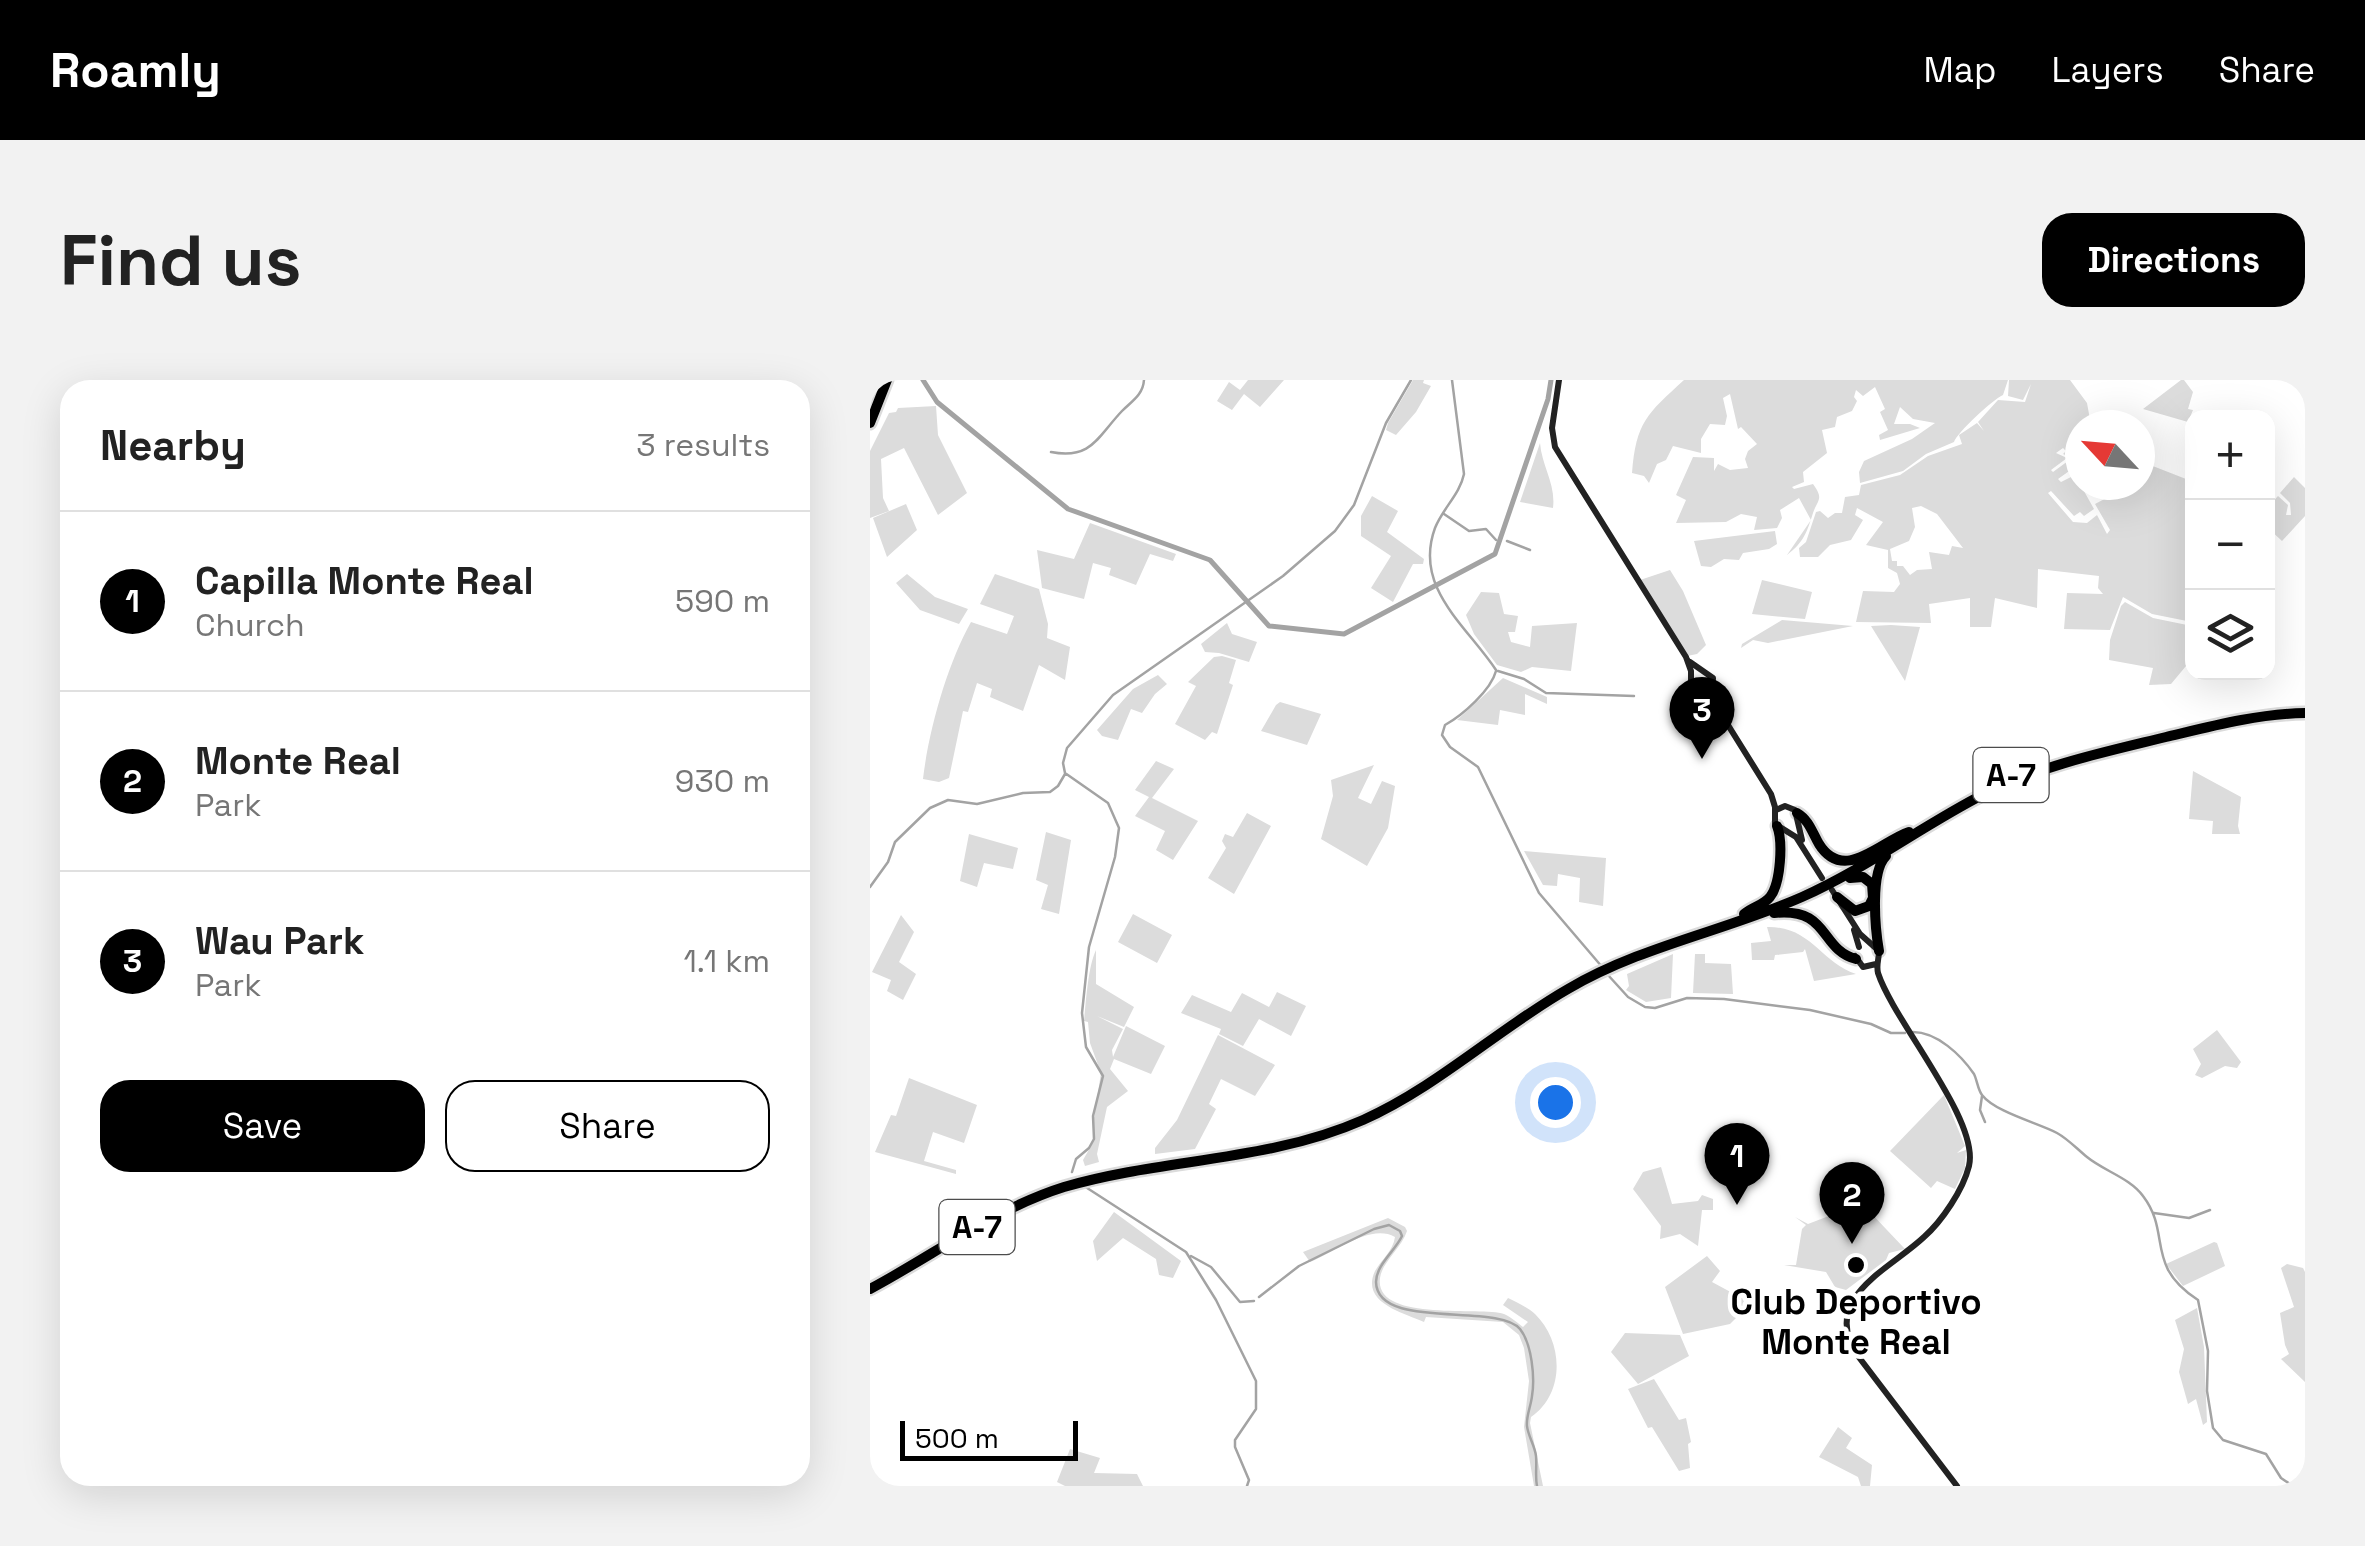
<!DOCTYPE html>
<html lang="en">
<head>
<meta charset="utf-8">
<style>
  :root { --surface:#fff; --page:#f2f2f2; --text:#222; --muted:#767676; --line:#e0e0e0; --accent:#000 }
  body { margin:0; font-family:"Space Grotesk",sans-serif; background:var(--page); color:var(--text) }
  .controls { position:absolute; right:30px; top:30px; display:grid; overflow:hidden; border-radius:20px; box-shadow:0 10px 40px #0002 }
  .controls button { width:90px; height:90px; display:grid; place-items:center; padding:0; border:0; border-bottom:2px solid var(--line); background:var(--surface); color:var(--text); font:50px sans-serif }
  .compass { position:absolute; left:1195px; top:30px; width:90px; height:90px; border-radius:50%; background:var(--surface); box-shadow:0 10px 40px #0002; rotate:296deg }
  .scale { position:absolute; left:30px; bottom:25px; width:178px; box-sizing:border-box; padding-left:10px; border:5px solid #000; border-top:0; font-size:28px; line-height:35px; white-space:nowrap; color:#000; -webkit-text-stroke:8px #fff; paint-order:stroke }
  .you { position:absolute; left:685px; top:722px; width:35px; height:35px; margin:-25px; border:8px solid #fff; border-radius:50%; background:#1a73e8; box-shadow:0 0 0 15px #1a73e833 }
  .badge { display:grid; place-items:center; width:65px; height:65px; border-radius:50%; background:var(--accent); color:#fff; font-size:32px; font-weight:700 }
  .pin { position:absolute; translate:-50% -82px; filter:drop-shadow(0 2px 5px #0008) }
  .pin::after { content:''; position:absolute; top:52px; width:35px; height:30px; background:inherit; clip-path:polygon(0 0,100% 0,50% 100%) }
  .list { margin:0; padding:0; list-style:none }
  h2 { display:flex; justify-content:space-between; align-items:center; height:130px; margin:0; padding:0 40px; font-size:42px }
  h2 small { font-size:32px; font-weight:400; color:var(--muted) }
  .list li { display:grid; grid-template-columns:65px 1fr auto; gap:30px; align-items:center; box-sizing:border-box; height:180px; padding:0 40px; border-top:2px solid var(--line) }
  .list b { display:block; font-size:38px; white-space:nowrap }
  .list p { margin:0; font-size:32px; white-space:nowrap; color:var(--muted) }
  .list em { font-size:32px; font-style:normal; color:var(--muted) }
  .actions { display:flex; gap:20px; padding:30px 40px }
  .actions a { flex:1; padding:22px 0; border:2px solid var(--accent); border-radius:30px; text-align:center; font-size:35px; color:var(--accent) }
  .actions .main { background:var(--accent); color:#fff }
  .icon { flex:none; width:55px; height:55px; fill:none; stroke:currentColor; stroke-width:2; stroke-linecap:round; stroke-linejoin:round }
  .map { position:relative; flex:none; width:1435px; height:1106px; overflow:hidden; border-radius:30px }
  header { display:flex; align-items:center; gap:60px; box-sizing:border-box; height:140px; padding:0 50px; background:var(--accent); color:#fff }
  header strong { font-size:48px }
  nav { display:flex; gap:55px; margin-inline-start:auto; font-size:35px }
  .intro { display:flex; align-items:center; justify-content:space-between; box-sizing:border-box; height:240px; padding:0 60px }
  h1 { margin:0; font-size:70px }
  .button { padding:25px 45px; border-radius:30px; background:var(--accent); color:#fff; font-size:35px; font-weight:700 }
  main { display:flex; gap:60px; padding:0 60px }
  aside { flex:1; background:var(--surface); border-radius:30px; box-shadow:0 10px 40px #0002 }
  .map>svg:first-child { display:block }
  .green { fill:#dcdcdc; fill-rule:evenodd }
  .lines { fill:none; stroke-linecap:round; stroke-linejoin:round }
  .stream { stroke:#a3a3a3; stroke-width:2.5 }
  .canal { stroke:#a3a3a3; stroke-width:5 }
  .motorway-casing { stroke:#dbdbdb; stroke-width:15 }
  .secondary { stroke:#222; stroke-width:6 }
  .motorway { stroke:#000; stroke-width:10 }
  .poi-dot { fill:#000; stroke:#fff; stroke-width:4 }
  .labels { text-anchor:middle; stroke-width:9; stroke-linejoin:round; paint-order:stroke }
  .shield { fill:#fff; stroke:#4c4c4c; stroke-width:2.5 }
  .shield-label { font-size:32px; font-weight:bold; fill:#000 }
  .poi-label { font-size:35px; font-weight:bold; fill:#000; stroke:#fff }
</style>
</head>
<body>
<header>
<strong>Roamly</strong>
<nav><a>Map</a><a>Layers</a><a>Share</a></nav>
</header>
<div class="intro"><h1>Find us</h1><a class="button">Directions</a></div>
<main>
<aside>
<h2>Nearby<small>3 results</small></h2>
<ul class="list">
<li><span class="badge">1</span><div><b>Capilla Monte Real</b><p>Church</p></div><em>590 m</em></li>
<li><span class="badge">2</span><div><b>Monte Real</b><p>Park</p></div><em>930 m</em></li>
<li><span class="badge">3</span><div><b>Wau Park</b><p>Park</p></div><em>1.1 km</em></li>
</ul>
<div class="actions"><a class="main">Save</a><a>Share</a></div>
</aside>
<div class="map">
<svg width="1435" height="1106" viewBox="0 0 1435 1106">
  <rect width="100%" height="100%" fill="#fff"/>
  <!-- green -->
  <path class="green" d="M378,0H414L390,27L374,14L362,30L347,21L359,2L370,10Z
    M543,0H554L553,3L561,6L546,32L526,55L516,50L518,43Z
    M814,0H1138L1133,15C1122,20 1087,53 1084,62L1056,74L1033,91L990,103L989,92L994,81L1042,59L1065,43L1043,39L1030,27L1024,44H1040L1050,48L1010,60L1009,55L1018,50L1010,32L1015,29L1005,7L993,16L986,10L984,17L987,21L982,31L967,37L965,47L952,50L957,73L933,92L934,102L922,107L924,109L943,104C954,119 948,119 943,133C937,152 934,162 917,175L941,140L929,118L910,130L912,138L907,148L884,150L887,137L871,134L856,142L806,143L816,120L806,115L823,77L844,78V91L848,84L860,90L878,88L875,79L878,71L887,64L871,47L868,49L860,14L853,18L857,36L855,45L840,44L831,59V73L803,66L796,80L787,84L779,103L774,96L762,93C766,42 777,34 814,0Z
    M1139,0H1200L1217,23L1221,45H1210V70L1200,77L1193,74L1196,71L1193,68L1186,73L1197,78L1181,90L1183,92L1198,81L1202,89L1188,99L1191,102L1205,95L1224,129L1214,136L1210,132L1204,136L1181,111L1178,113L1203,142L1217,143L1227,135L1237,154L1240,150L1225,124L1244,114L1239,105H1270V81L1316,99L1322,105V242L1282,234L1253,217L1240,250L1194,249L1197,213L1233,214L1228,208L1229,196L1168,189L1167,228L1125,218L1121,247H1100V218L1059,224L1061,243L986,242L993,211L1024,212L1030,204L1027,193L1018,188V170L996,165L1013,142L987,128L985,135L993,140L981,160L960,165L948,177H930L929,168L936,162L946,132L950,131L958,138L965,133H972L975,117L989,115L991,105L1030,95L1058,76L1092,64L1089,55L1107,43L1114,51L1108,42L1128,20L1155,22L1161,4L1153,20L1138,16ZM1051,126L1067,134L1093,168L1082,166L1079,175L1059,172L1062,189L1047,190L1040,195L1033,186H1027V181H1022L1020,169L1039,161L1045,147L1042,128Z
    M1311,0H1314L1323,12L1318,29L1323,30L1318,42L1273,29Z
    M66,26L68,55L97,113L68,135L34,68L11,79L13,118L19,131L0,138V71L19,33L26,32L28,28Z
    M670,63C672,87 686,104 683,128L650,122Z
    M1424,97L1435,108V136L1412,161L1398,148V127L1408,116L1418,125L1416,135H1421L1420,123L1410,113Z
    M502,116L528,131L517,152L554,179L553,184H543L523,222L501,208L521,176L491,156V136Z
    M36,124L47,150L17,177L3,138Z
    M220,143L306,174L303,181L280,174L266,205L239,195L241,188L223,183L214,219L172,208L167,170L204,179Z
    M905,151L907,164L899,169L873,173L869,180L854,179L841,187L831,186L824,161Z
    M800,190L813,211L836,265L827,274L817,276L770,200Z
    M37,194L65,217L98,229L89,244L50,230L26,203Z
    M125,194L169,209L178,244L177,258L200,267L195,300L169,285L153,331L120,317L122,309L107,303L98,332L93,331L79,398L69,402L53,399C59,348 78,283 101,242L137,254L144,236L110,224Z
    M892,200L942,212L935,239L882,234Z
    M611,212L629,213L634,234L648,236L645,252H638L641,262L660,267L662,246L707,243L701,291L662,287L651,292L627,285L604,254L596,235Z
    M1255,222L1283,238L1322,246V284L1316,286L1301,304L1279,305L1283,288L1239,280L1240,260L1251,226Z
    M912,240L983,246L898,263L883,260L871,268L872,264Z
    M357,243L362,254L387,262L379,282L349,273L335,272L331,264Z
    M1021,245L1050,247L1035,301L1001,246Z
    M352,276L366,280L359,303L363,305L347,354L342,352L335,360L305,344L326,306L318,302L344,277Z
    M288,295L297,304L285,314L272,333L261,329L248,360L232,356L227,350L263,309Z
    M633,298L677,317V324L655,314V335L630,330L628,345L587,340Z
    M410,322L451,334L437,365L391,351L406,325Z
    M286,381L304,389L282,418L328,441L303,480L286,470L295,451L265,436L279,417L265,410Z
    M504,385L488,418L501,424L512,401L525,406L518,448L497,486L451,459L463,416L461,400Z
    M1323,391L1371,417L1368,446L1370,454H1342L1343,441L1319,439Z
    M377,433L401,446L364,514L338,498L356,468L352,461L355,454L363,457Z
    M176,452L201,460L189,534L171,529L178,505L166,500Z
    M99,454L148,468L143,489L114,483L107,507L90,501Z
    M654,471L736,478L733,526L709,522L710,498L688,494L687,506L673,505Z
    M263,534L302,555L287,583L248,562Z
    M31,535L44,552L29,582L46,594L33,620L17,611L21,600L2,592Z
    M897,547C941,546 950,582 986,594L944,601L935,569L933,572L905,575L904,580H882L881,563L901,561Z
    M226,570V604L264,627L254,647L227,636L253,649L242,670L243,677L256,646L295,666L281,694L244,679L240,689L258,711L237,727L227,774L229,782L215,786L213,780L225,759L223,744L231,693L220,663L218,642L214,641C216,621 218,587 226,570Z
    M803,574L801,618L776,622L756,610L759,606L757,594Z
    M825,574H835V583L861,584L863,614L823,613Z
    M407,612L436,626L421,656L389,639L373,666L349,654L351,649L311,633L322,615L361,632L372,613L399,627Z
    M1347,650L1371,682L1367,688L1355,686L1332,698L1325,695L1331,684L1323,669Z
    M348,655L405,685L385,716L351,699L339,724L346,729L325,769L285,774V768L307,740Z
    M39,698L107,725L94,763L63,752L54,781L86,790V794L5,772L21,735L26,736Z
    M1074,715L1095,766L1087,773L1096,770L1095,788L1085,809L1067,801L1061,808L1020,771Z
    M791,787L802,824L828,821L832,815L843,819V830H832L828,866L810,854L790,859L791,846L763,809L773,792Z
    M1005,820L998,830L1035,869L1019,873L1016,880L976,910L965,907L956,892L914,885H926L932,849L936,845L925,837L938,844L964,834L996,829Z
    M244,832L311,881L303,898L289,895L286,879L253,858L227,881L223,861Z
    M518,838L535,847L537,851C531,869 512,882 510,898C504,943 611,926 634,934C641,937 648,943 653,947L658,942L633,925L638,918C646,922 657,927 665,934C694,962 695,1014 661,1037L660,1043L673,1106H664L654,1047L659,1001L654,968L649,955L633,942L556,937L554,942C534,933 490,923 505,891C512,879 523,871 525,857C500,843 464,873 440,882L433,872Z
    M1344,862L1347,863L1355,886L1313,906L1296,884Z
    M837,876L850,891L842,902L881,923L860,944L813,954L795,907Z
    M1417,884L1433,888L1435,892V1002L1411,979L1419,974L1415,965L1410,933L1424,927L1411,888Z
    M1327,928L1334,967L1337,1042L1333,1045L1326,1019L1318,1024L1309,992L1314,969L1305,940Z
    M755,953L810,955L819,976L768,1004L741,972Z
    M784,999L809,1040L816,1038L821,1062L818,1064L820,1088L809,1091L782,1047L778,1048L758,1009Z
    M968,1047L982,1058L976,1068L1002,1085L1000,1106H991L988,1097L949,1077Z
    M200,1069L230,1078L224,1093L267,1094L273,1106H195L187,1102Z"/>
  <g class="lines">
    <!-- stream -->
    <path class="stream" d="M582,0L594,94C590,114 573,128 565,148C543,208 597,246 626,290
      M181,72C222,80 228,56 252,31C262,21 273,15 274,0
      M574,134L599,151L616,149L626,160
      M637,161L660,170
      M626,291C621,310 593,335 575,345L572,355L580,367L608,387L669,513L733,588
      M628,291L654,299L676,313L764,316
      M0,507L18,482L25,462L60,428L78,420L107,424L153,413L180,412L188,406L195,394
      M738,595L758,617L775,627L785,628L817,618L854,619L940,630L1001,644L1021,653H1035
      M1043,652C1067,652 1091,675 1104,694C1107,700 1108,710 1112,715C1125,732 1168,743 1187,753C1198,759 1207,769 1217,777C1234,791 1260,798 1273,816C1302,854 1274,885 1328,920L1338,971L1337,1011L1343,1048L1353,1060L1396,1074L1411,1098L1423,1106
      M1112,716L1110,730L1115,742
      M202,792L206,779L219,768L224,759L223,736L233,696L216,667L212,633L219,567L245,477L249,448L238,423L195,393L193,383L197,368L243,315L413,196L465,151L484,125L516,43L541,0
      M214,806L316,872L346,920L386,1001V1029L365,1060V1067L379,1100L377,1106
      M1284,833L1319,838L1340,830
      M321,876L341,887L370,922L384,921
      M389,917L429,886L504,849L519,845L530,851L532,856C525,871 506,885 506,902C507,951 628,922 650,949C662,964 665,998 662,1016C661,1026 656,1036 657,1046C658,1056 665,1066 666,1076C667,1086 665,1096 667,1106"/>
    <!-- canal -->
    <path class="canal" d="M53,0L67,22L198,129L340,180L399,246L474,254L625,174L678,19L681,0"/>
    <!-- motorway casing -->
    <g class="motorway-casing">
      <path id="motorway" d="M0,43L17,0
        M927,433C939,440 942,452 949,464C974,504 1011,461 1039,452
        M967,517L985,531L999,526L1003,518L1002,504L993,497L980,498
        M904,533C960,527 949,569 986,579
        M874,534C882,527 894,525 900,517C911,503 913,461 907,446
        M1009,571C1005,548 1000,492 1016,476
        M0,909C64,875 124,829 194,807C293,778 398,782 493,740C567,707 628,649 698,609C771,566 855,551 932,517C997,488 1053,445 1116,413C1173,385 1235,372 1296,357C1342,346 1387,334 1435,333"/>
    </g>
    <!-- secondary -->
    <path class="secondary" d="M689,0L682,48L685,67L816,277L821,291V309L848,329
      M820,282L843,298L842,315L848,329L901,414L905,427V444L926,457L952,498
      M906,430L915,426L925,430L932,460
      M962,510L990,554L1009,571C1009,580 1006,584 1008,593C1024,642 1110,740 1099,786C1093,810 1072,841 1054,857C1019,890 949,918 988,976L1087,1106
      M984,550L989,567
      M985,576L993,587L1006,584
      M972,972L983,969"/>
    <!-- motorway -->
    <use href="#motorway" class="motorway"/>
  </g>
  <!-- markers -->
  <circle class="poi-dot" cx="986" cy="885" r="10"/>
  <g class="labels">
    <!-- shield labels -->
    <g class="shield">
      <rect x="1103.5" y="368" width="75" height="54" rx="8"/>
      <rect x="69.5" y="820" width="75" height="54" rx="8"/>
    </g>
    <g class="shield-label">
      <text x="1141" y="406">A-7</text>
      <text x="107" y="858">A-7</text>
    </g>
    <!-- poi labels -->
    <g class="poi-label">
      <text x="986" y="934">Club Deportivo<tspan x="986" dy="40">Monte Real</tspan></text>
    </g>
  </g>
</svg>
<div class="controls">
<button>+</button>
<button>−</button>
<button><svg class="icon" aria-label="layers" viewBox="0 0 24 24"><path d="M12 4l9 5-9 5-9-5zM3 14l9 5 9-5"/></svg></button>
</div>
<svg class="compass" viewBox="-18 -18 36 36"><path d="M0-13l5 13h-10z" fill="#e53935"/><path d="M0 13l5-13h-10z" fill="#767676"/></svg>
<div class="scale">500 m</div>
<div class="you"></div>
<div class="pin badge" style="left:867px;top:825px">1</div>
<div class="pin badge" style="left:982px;top:864px">2</div>
<div class="pin badge" style="left:832px;top:379px">3</div>
</div>
</main>
</body>
</html>
